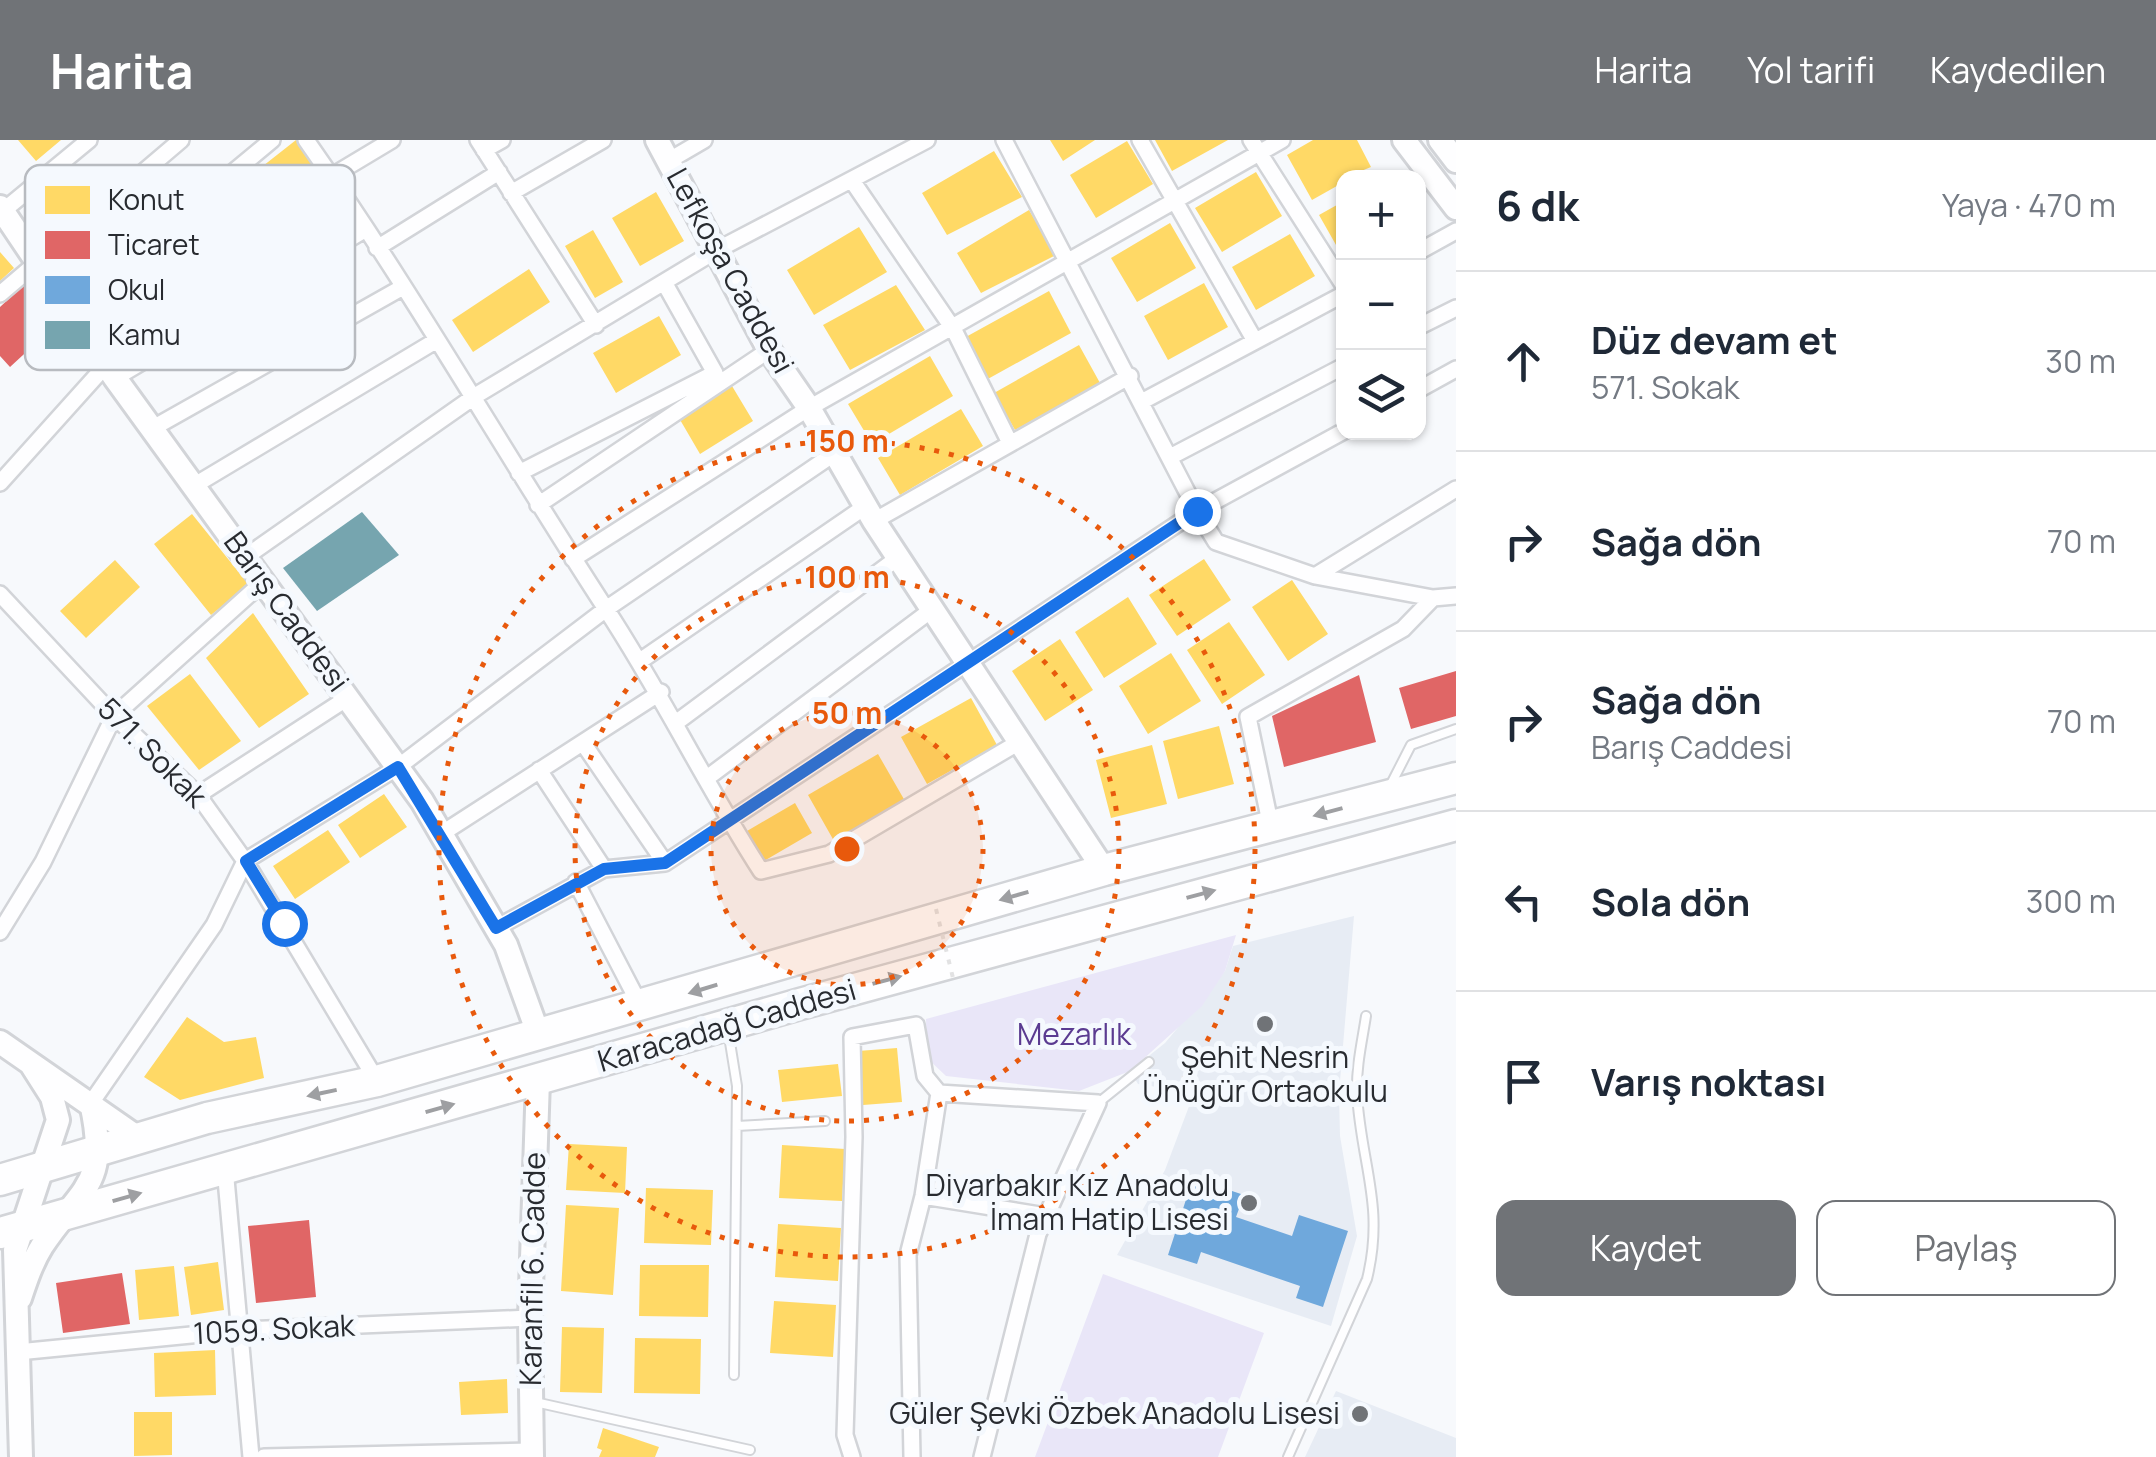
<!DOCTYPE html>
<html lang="tr">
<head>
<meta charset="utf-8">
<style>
  :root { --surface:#fff; --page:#f6f6f7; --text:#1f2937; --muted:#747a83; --line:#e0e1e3; --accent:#707377 }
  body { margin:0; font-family:Manrope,sans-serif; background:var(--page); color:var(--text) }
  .controls { position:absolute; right:30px; top:30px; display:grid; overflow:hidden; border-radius:20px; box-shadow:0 2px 8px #0004 }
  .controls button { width:90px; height:90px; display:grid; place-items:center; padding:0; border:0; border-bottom:2px solid var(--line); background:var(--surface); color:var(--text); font:50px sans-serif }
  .stop { position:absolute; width:30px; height:30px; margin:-22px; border:8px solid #1a73e8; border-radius:50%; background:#fff }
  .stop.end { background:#1a73e8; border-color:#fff; box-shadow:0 2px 10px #0008 }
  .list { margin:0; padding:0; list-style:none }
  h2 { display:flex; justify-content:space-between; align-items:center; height:130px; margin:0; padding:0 40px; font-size:42px }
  h2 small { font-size:32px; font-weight:400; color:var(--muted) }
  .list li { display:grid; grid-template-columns:65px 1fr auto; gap:30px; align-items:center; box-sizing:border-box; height:180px; padding:0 40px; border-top:2px solid var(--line) }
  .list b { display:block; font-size:38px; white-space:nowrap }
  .list p { margin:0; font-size:32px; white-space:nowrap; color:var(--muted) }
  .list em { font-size:32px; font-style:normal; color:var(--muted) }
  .actions { display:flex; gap:20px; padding:30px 40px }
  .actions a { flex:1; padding:22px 0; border:2px solid var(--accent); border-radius:20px; text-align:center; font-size:35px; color:var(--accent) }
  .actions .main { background:var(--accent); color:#fff }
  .icon { flex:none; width:55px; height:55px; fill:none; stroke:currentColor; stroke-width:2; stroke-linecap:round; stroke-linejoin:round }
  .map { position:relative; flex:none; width:1456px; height:1317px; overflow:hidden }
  header { display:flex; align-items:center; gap:60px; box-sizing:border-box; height:140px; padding:0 50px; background:var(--accent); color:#fff }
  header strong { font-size:48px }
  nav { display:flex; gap:55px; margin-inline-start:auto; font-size:35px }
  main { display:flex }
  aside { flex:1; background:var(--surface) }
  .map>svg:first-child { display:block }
  .built { fill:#e7ecf4 }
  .green { fill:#e9e6f8 }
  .homes { fill:#ffd966 }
  .shops { fill:#e06666 }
  .schools { fill:#6fa8dc }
  .public { fill:#76a5af }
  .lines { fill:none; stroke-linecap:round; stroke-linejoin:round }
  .lane-casing { stroke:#d2d4d8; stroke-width:12 }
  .street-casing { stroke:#d2d4d8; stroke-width:20 }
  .secondary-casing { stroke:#d2d4d8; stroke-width:28 }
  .highway-casing { stroke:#d2d4d8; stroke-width:35 }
  .lane { stroke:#fefeff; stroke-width:8 }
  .street { stroke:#fefeff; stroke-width:15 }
  .secondary { stroke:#fefeff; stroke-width:22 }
  .highway { stroke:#fefeff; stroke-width:30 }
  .path-bridge { stroke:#e2e2e3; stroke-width:4; stroke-dasharray:5 8; stroke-linecap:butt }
  .oneway { fill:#9e9fa2 }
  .route { stroke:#1a73e8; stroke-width:12 }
  .ring { fill:none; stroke:#e8590c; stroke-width:5; stroke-dasharray:5 10 }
  .poi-dot { fill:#707377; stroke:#f5f9fe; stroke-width:4 }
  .labels { text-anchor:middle; stroke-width:10; stroke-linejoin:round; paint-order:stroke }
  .street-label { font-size:30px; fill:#282b30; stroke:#f5f9fe }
  .park-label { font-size:30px; fill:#5b3b91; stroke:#f5f9fe }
  .poi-label { font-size:30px; fill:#282b30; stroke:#f5f9fe; text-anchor:end }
  .key { fill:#f5f9fe; stroke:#b8bbc0; stroke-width:2.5 }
  .key-label { font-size:28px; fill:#282b30 }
  .centre { fill:#e8590c; stroke:#f5f9fe; stroke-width:5 }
  .ring-label { font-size:30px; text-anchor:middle; font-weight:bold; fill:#e8590c; stroke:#f5f9fe; stroke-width:10; stroke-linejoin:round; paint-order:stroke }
</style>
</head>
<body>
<header>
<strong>Harita</strong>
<nav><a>Harita</a><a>Yol tarifi</a><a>Kaydedilen</a></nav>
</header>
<main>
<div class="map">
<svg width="1456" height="1317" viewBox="0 0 1456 1317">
  <rect width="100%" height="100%" fill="#f7f9fc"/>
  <!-- built -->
  <path class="built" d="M1354,776L1339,953L1340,996L1357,1096L1331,1186L1117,1115L1165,1030L1194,953L1138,944L1130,931L1165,903L1225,831L1233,806Z
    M1336,1251L1456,1298V1317H1305Z"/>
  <!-- green -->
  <path class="green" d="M1236,795L1225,831L1202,866L1130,931L1079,951L946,936L927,918L926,879Z
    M1103,1134L1264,1193L1218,1317H1035Z"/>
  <!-- homes -->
  <path class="homes" d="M18,0H61L36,21Z
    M296,0L322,28L264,74L240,44Z
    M1050,0H1095L1063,21Z
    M1155,0H1228L1172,31Z
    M1313,0H1357L1371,27L1344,38V42L1312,60L1287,15Z
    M1127,1L1153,44L1096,78L1070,35Z
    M994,11L1022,57L947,95L922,53Z
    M1256,32L1282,76L1222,112L1195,68Z
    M656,52L684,101L640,126L612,78Z
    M1344,61V119L1319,75Z
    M1029,70L1056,115L981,153L957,113Z
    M1170,83L1196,128L1137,162L1111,118Z
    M859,87L887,132L814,175L787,130Z
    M593,90L623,142L595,158L565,106Z
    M1290,94L1315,136L1256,170L1232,127Z
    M0,112L14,128L0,141Z
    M529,129L550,162L473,212L452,180Z
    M1204,143L1228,187L1168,220L1144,176Z
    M896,145L925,190L850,230L823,185Z
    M1049,151L1071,193L986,240L964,198Z
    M659,176L681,215L616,253L593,213Z
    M1079,205L1100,243L1015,290L994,253Z
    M930,216L953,256L872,304L848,264Z
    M732,246L753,281L700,314L679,278Z
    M961,269L983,306L900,355L878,318Z
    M192,374L249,445L211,475L154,404Z
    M1204,419L1231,460L1177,496L1149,455Z
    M115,420L140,447L86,498L60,471Z
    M1292,440L1328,494L1288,521L1252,467Z
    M1128,457L1157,504L1104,538L1075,492Z
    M253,473L309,554L259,588L206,518Z
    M1229,482L1265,535L1222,564L1187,510Z
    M1060,499L1093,550L1045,581L1012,531Z
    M1171,513L1201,561L1148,594L1119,546Z
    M190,534L241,601L199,630L147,566Z
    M971,558L997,605L927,644L901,597Z
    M1219,586L1234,644L1178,659L1163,601Z
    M1152,605L1167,664L1111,678L1096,620Z
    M878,614L905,661L834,701L808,655Z
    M384,654L407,687L360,718L338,685Z
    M795,663L812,693L764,721L747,691Z
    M328,690L350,722L295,759L273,726Z
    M187,877L224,902L256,897L264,938L180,960L144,937Z
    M897,908L902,962L863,965L858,911Z
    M838,924L842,956L782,962L778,930Z
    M569,1004L627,1007L625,1053L566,1050Z
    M782,1005L845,1009L842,1061L779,1058Z
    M646,1048L713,1050L711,1105L644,1103Z
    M566,1065L619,1068L613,1155L561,1151Z
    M778,1084L841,1088L838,1141L775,1137Z
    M218,1122L224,1170L191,1175L184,1127Z
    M640,1125H709L708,1177L639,1176Z
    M174,1126L179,1176L139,1180L135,1130Z
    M774,1161L836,1165L833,1217L770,1213Z
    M562,1187L604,1188L602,1253L560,1252Z
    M635,1198L701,1199L700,1254L634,1253Z
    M215,1210L216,1255L155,1257L154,1213Z
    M507,1239L508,1273L461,1275L459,1242Z
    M134,1272H172V1315L134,1316Z
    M603,1288L659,1307L655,1317H599L602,1310L597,1308Z"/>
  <!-- shops -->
  <path class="shops" d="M27,142L61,180L10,227L0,216V167Z
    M1456,531V576L1411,589L1399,548Z
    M1359,535L1376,602L1284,627L1272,576Z
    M309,1080L316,1157L256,1163L248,1086Z
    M122,1133L130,1184L63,1193L56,1143Z"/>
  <!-- schools -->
  <path class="schools" d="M1193,1038L1244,1055L1236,1077L1292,1096L1299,1075L1348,1091L1323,1167L1296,1158L1300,1146L1201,1112L1197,1124L1168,1115Z"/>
  <!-- public -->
  <path class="public" d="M362,372L399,415L317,471L283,428Z"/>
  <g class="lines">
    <!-- lane casing -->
    <g class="lane-casing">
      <path id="lane" d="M1389,648L1411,605L1456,589
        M728,890L737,946L734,1235
        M1098,963L1149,922
        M737,986L825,981
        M535,1262L750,1310
        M1288,1317L1367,1139C1385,1066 1361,1024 1357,954C1356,927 1362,902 1366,876"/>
    </g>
    <!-- street casing -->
    <g class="street-casing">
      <path id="street" d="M306,0C413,152 505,314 606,469L835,313
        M478,0L596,185
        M1004,0L1197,371L1344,291
        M1140,0L1255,201
        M1251,0L1344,146
        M484,10L502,0
        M668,21L704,0
        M853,42L954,190L1010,303
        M511,53L603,0
        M3,71L89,0
        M377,108L499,32
        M1418,112L1456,91
        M0,154L181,0
        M68,169L272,0
        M1418,187L1456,168
        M96,207L332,36L392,0
        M115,238L366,89
        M1418,250L1456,229
        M1143,261L1344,154
        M153,288L403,147
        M1170,317L1344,226
        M519,333L715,233L665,144
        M0,343L107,224
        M195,345L437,200
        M1456,349L1315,436L1433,458L1456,456
        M538,365L769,210
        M874,381L1130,236
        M244,418L475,256L717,110L927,0
        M573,419L809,268L1282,0
        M0,454L114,576L198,655L245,721L377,941
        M640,521L866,366
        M677,582L899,417
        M583,603L665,723
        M539,630L604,729
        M707,638L934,468
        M198,655L349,557
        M1271,687L1248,577L1403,489L1433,458
        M441,694L661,552
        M576,742L641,867
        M496,788L604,729L665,723L1197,371L1216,402L1315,436
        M0,792L43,722L114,576L262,443
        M91,963L214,785L245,721L398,627L606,469C662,554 706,646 761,731L829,714L1021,601
        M225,1028L251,1317
        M923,1056L1046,1076
        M18,1212L242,1190L530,1178
        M264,1317L531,1311
        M852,1317L845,1295L854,997L852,897L916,885L925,936L939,953L1098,963L1038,1094L982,1317
        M912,1317L908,1115L923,1056L939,953"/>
    </g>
    <!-- secondary casing -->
    <g class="secondary-casing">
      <path id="secondary" d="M657,0L769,210L809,268L874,381L1104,730
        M1404,0L1456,68
        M1440,0L1456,21
        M0,67L115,238L422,661L506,805L539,896
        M0,902L141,1000
        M20,1158C26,1140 32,1122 42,1106C81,1047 110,1046 91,963
        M21,1317L15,1110L58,980L52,957L31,924
        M532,1317L530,1178L538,940"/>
    </g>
    <!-- highway casing -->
    <g class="highway-casing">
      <path id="highway" d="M0,1040L207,978L377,941L1104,730L1456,638
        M0,1093L800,864L1456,685"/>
    </g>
    <!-- lane -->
    <use href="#lane" class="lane"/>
    <!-- street -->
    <use href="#street" class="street"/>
    <!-- secondary -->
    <use href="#secondary" class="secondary"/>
    <!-- highway -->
    <use href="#highway" class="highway"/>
    <!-- path-bridge -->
    <path class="path-bridge" d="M936,769L954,842"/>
  </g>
  <!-- one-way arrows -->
  <defs><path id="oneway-solid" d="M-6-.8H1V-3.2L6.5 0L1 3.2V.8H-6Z" transform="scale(2.5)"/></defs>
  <g class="oneway">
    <use href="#oneway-solid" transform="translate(1328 672) rotate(165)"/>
    <use href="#oneway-solid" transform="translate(1201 754) rotate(-15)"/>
    <use href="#oneway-solid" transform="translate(1014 756) rotate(164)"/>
    <use href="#oneway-solid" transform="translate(887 840) rotate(-15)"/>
    <use href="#oneway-solid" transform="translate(703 849) rotate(163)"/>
    <use href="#oneway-solid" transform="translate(322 953) rotate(168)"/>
    <use href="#oneway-solid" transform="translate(440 968) rotate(-16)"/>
    <use href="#oneway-solid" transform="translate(127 1057) rotate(-16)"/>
  </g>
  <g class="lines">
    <!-- route -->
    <path class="route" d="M284,783L246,721L398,627L496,788L604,729L665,723L1197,371"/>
  </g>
  <!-- distance rings -->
  <circle cx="847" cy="709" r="136" fill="#e8590c" fill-opacity=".12"/>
  <g class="ring">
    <circle cx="847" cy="709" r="136"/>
    <circle cx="847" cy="709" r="272"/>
    <circle cx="847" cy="709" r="408"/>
  </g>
  <!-- markers -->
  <g class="poi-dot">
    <circle cx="1265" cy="884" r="10"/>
    <circle cx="1249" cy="1063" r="10"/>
    <circle cx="1360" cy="1274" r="10"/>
  </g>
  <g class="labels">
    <!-- street labels -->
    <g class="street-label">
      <text transform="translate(730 131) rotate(61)" y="10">Lefkoşa Caddesi</text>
      <text transform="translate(286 472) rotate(54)" y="10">Barış Caddesi</text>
      <text transform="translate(152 613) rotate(45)" y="10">571. Sokak</text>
      <text transform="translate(727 886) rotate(-16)" y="10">Karacadağ Caddesi</text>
      <text transform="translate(533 1129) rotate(-89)" y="10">Karanfil 6. Cadde</text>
      <text transform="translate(274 1190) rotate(-3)" y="10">1059. Sokak</text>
    </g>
    <!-- park labels -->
    <g class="park-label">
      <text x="1074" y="905">Mezarlık</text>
    </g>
    <!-- poi labels -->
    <g class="poi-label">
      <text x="1265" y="928" text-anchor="middle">Şehit Nesrin<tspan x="1265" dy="34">Ünügür Ortaokulu</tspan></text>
      <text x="1229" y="1056">Diyarbakır Kız Anadolu<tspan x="1229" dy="34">İmam Hatip Lisesi</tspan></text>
      <text x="1340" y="1284">Güler Şevki Özbek Anadolu Lisesi</text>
    </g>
  </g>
  <!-- legend -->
  <rect x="25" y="25" width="330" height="205" rx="15" class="key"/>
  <rect x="45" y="46" width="45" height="28" fill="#ffd966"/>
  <rect x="45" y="91" width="45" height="28" fill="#e06666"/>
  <rect x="45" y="136" width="45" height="28" fill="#6fa8dc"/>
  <rect x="45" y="181" width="45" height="28" fill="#76a5af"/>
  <g class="key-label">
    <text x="108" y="70">Konut</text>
    <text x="108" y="115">Ticaret</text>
    <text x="108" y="160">Okul</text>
    <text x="108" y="205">Kamu</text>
  </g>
  <circle cx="847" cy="709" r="15" class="centre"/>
  <g class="ring-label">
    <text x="847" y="312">150 m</text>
    <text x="847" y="448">100 m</text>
    <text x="847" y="584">50 m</text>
  </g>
</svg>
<div class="controls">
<button>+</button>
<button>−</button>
<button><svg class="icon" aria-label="layers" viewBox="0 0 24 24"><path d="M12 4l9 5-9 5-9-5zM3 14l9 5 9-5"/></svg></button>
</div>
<div class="stop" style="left:284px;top:783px"></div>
<div class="stop end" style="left:1197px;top:371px"></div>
</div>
<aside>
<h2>6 dk<small>Yaya · 470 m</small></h2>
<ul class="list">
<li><svg class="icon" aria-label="ahead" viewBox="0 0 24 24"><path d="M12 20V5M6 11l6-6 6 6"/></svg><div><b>Düz devam et</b><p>571. Sokak</p></div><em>30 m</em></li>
<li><svg class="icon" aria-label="right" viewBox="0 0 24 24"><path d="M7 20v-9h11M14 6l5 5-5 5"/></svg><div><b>Sağa dön</b></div><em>70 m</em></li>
<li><svg class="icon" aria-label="right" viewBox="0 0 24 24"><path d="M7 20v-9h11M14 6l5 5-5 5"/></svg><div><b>Sağa dön</b><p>Barış Caddesi</p></div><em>70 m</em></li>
<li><svg class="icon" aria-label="left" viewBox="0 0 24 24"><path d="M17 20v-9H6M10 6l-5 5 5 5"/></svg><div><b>Sola dön</b></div><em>300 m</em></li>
<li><svg class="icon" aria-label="arrive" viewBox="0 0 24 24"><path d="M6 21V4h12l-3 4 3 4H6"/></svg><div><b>Varış noktası</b></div></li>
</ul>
<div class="actions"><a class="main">Kaydet</a><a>Paylaş</a></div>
</aside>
</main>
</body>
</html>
